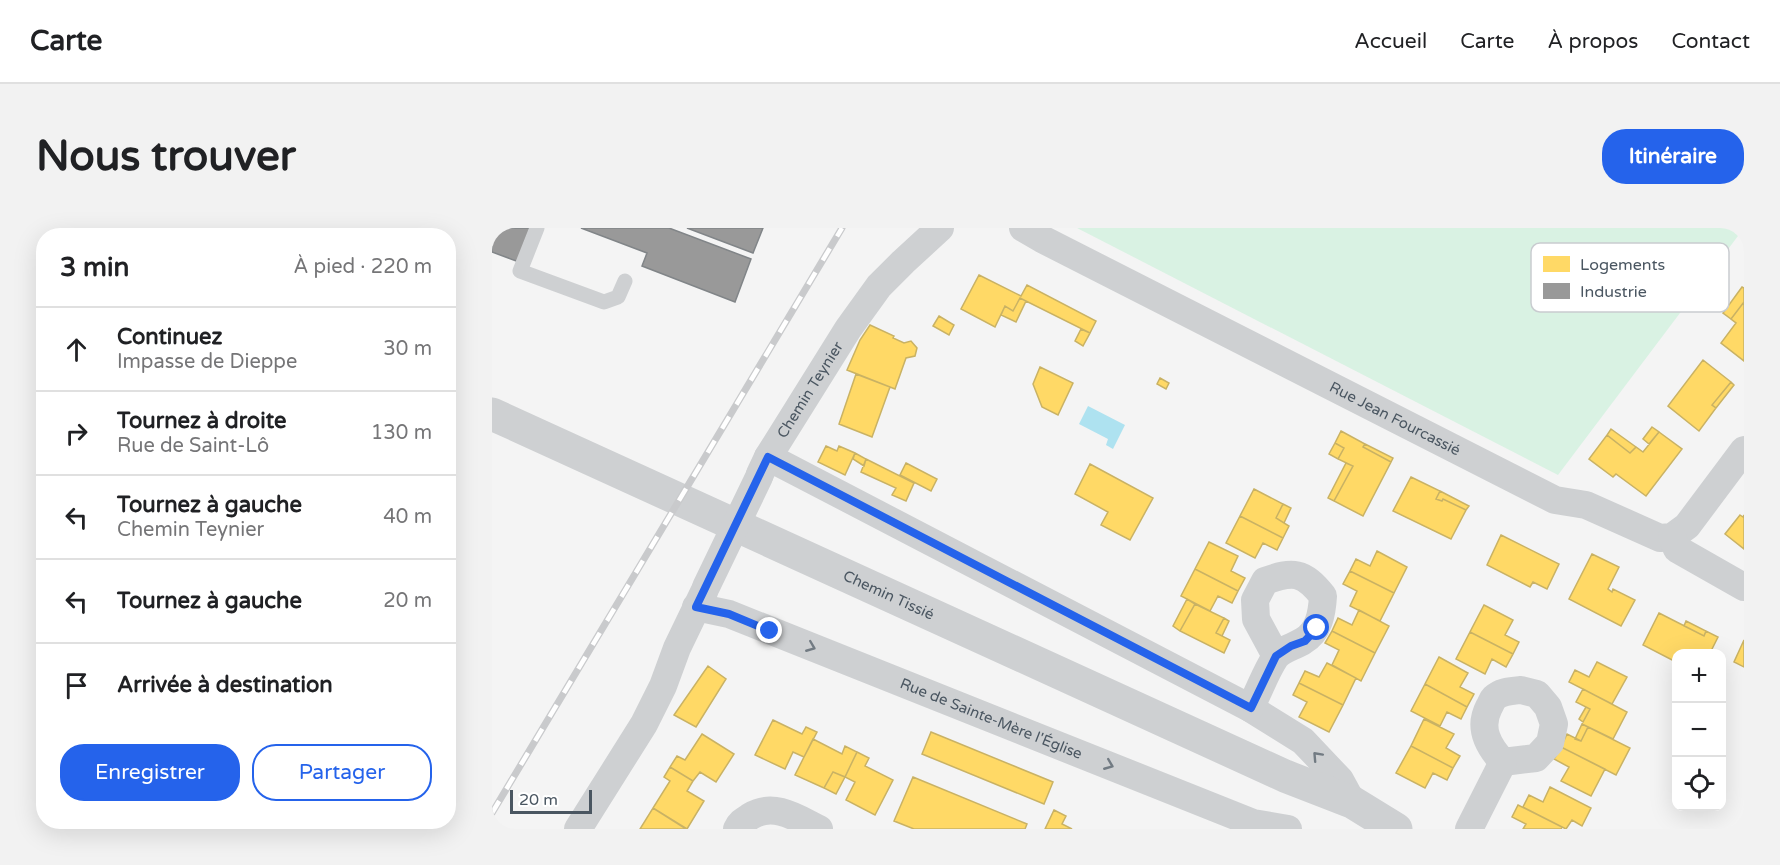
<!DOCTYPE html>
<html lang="fr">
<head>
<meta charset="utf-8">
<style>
  :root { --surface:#fff; --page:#f2f2f2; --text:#202124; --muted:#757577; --line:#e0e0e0; --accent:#2563eb }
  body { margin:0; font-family:"Varela Round",sans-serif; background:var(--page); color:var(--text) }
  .controls { position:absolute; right:18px; bottom:18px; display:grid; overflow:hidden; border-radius:12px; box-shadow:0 6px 24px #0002 }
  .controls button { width:54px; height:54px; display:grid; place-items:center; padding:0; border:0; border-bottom:2px solid var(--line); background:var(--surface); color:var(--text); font:30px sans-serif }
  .scale { position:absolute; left:18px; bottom:15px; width:82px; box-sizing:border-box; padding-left:6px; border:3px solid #4a5661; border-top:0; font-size:16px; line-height:21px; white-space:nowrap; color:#4a5661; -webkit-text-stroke:4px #fff; paint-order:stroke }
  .stop { position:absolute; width:18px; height:18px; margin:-14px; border:4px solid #2563eb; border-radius:50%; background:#fff }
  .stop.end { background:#2563eb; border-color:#fff; box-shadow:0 2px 6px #0008 }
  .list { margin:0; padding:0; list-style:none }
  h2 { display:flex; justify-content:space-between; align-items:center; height:78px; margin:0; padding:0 24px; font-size:26px }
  h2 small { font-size:20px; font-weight:400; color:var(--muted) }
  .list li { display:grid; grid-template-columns:39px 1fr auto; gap:18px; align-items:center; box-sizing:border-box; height:84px; padding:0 24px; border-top:2px solid var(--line) }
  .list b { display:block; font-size:22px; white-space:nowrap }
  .list p { margin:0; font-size:20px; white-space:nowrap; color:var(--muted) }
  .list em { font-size:20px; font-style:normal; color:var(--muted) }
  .actions { display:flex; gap:12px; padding:18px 24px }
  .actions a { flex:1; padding:14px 0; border:2px solid var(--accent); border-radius:24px; text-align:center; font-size:21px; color:var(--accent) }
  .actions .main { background:var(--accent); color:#fff }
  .icon { flex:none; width:33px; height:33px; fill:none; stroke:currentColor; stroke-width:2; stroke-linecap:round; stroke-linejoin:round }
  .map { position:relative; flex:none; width:1252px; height:601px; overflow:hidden; border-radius:24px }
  header { display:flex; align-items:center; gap:36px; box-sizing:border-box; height:84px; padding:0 30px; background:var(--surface); border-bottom:2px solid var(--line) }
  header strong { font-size:28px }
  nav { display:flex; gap:33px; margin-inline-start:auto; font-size:21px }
  .intro { display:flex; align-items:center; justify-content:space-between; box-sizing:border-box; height:144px; padding:0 36px }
  h1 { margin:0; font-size:42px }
  .button { padding:15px 27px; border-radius:24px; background:var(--accent); color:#fff; font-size:21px; font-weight:700 }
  main { display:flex; gap:36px; padding:0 36px }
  aside { flex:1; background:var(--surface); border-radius:24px; box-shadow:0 6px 24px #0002 }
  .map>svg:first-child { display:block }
  .green { fill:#d9f2e3 }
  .water { fill:#aee2f0 }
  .homes { fill:#ffd966; stroke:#c9b264; stroke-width:1.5 }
  .industry { fill:#999; stroke:#818588; stroke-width:1.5 }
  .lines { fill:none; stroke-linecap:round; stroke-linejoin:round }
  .service { stroke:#ced0d2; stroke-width:15 }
  .minor { stroke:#ced0d2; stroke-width:28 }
  .tertiary { stroke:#ced0d2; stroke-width:33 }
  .rail-casing { stroke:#c9cacc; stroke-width:7 }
  .rail { stroke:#fff; stroke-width:4.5; stroke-dasharray:14; stroke-linecap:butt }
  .minor-bridge { stroke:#ced0d2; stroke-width:28 }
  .oneway { stroke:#727b83 }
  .route { stroke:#2563eb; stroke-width:8 }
  .labels { text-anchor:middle; stroke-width:6; stroke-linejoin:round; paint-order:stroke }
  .street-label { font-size:15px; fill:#4a5661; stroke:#fff }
  .key { fill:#fff; stroke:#c9ccd0; stroke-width:1.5 }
  .key-label { font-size:16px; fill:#4a5661 }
</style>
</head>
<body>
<header>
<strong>Carte</strong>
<nav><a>Accueil</a><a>Carte</a><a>À propos</a><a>Contact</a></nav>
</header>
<div class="intro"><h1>Nous trouver</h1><a class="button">Itinéraire</a></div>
<main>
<aside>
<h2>3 min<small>À pied · 220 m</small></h2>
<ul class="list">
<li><svg class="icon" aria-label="ahead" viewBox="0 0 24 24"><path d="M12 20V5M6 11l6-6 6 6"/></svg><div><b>Continuez</b><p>Impasse de Dieppe</p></div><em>30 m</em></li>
<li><svg class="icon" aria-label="right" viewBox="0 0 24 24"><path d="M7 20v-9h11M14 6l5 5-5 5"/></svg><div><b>Tournez à droite</b><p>Rue de Saint-Lô</p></div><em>130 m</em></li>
<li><svg class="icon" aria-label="left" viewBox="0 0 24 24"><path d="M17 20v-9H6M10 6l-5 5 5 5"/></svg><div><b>Tournez à gauche</b><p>Chemin Teynier</p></div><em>40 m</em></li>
<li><svg class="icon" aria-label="left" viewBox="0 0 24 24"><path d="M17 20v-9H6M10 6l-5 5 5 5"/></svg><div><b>Tournez à gauche</b></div><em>20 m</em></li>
<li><svg class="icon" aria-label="arrive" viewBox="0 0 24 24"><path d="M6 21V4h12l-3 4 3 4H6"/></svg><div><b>Arrivée à destination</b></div></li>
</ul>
<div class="actions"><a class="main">Enregistrer</a><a>Partager</a></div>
</aside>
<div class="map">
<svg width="1252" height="601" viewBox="0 0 1252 601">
  <rect width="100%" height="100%" fill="#f4f4f4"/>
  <!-- green -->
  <path class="green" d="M585,0H1252L1066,247Z"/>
  <!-- water -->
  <path class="water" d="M596,178L633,197L621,221L614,217L616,211L587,196Z"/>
  <!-- homes -->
  <path class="homes" d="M487,47L529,68L535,57L604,93L598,105L528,70L521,83L513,78L503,99L469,81Z
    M1250,59L1252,60V74L1239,91L1231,85Z
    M528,70L534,73L524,94L509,87L513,78L521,83Z
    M1252,74V133L1229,115L1244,95L1239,91Z
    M447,88L462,97L457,107L441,98Z
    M378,97L402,108L401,110L412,115L419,113L425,120L423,128L414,130L403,161L355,142L368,112Z
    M589,101L598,105L591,118L583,113Z
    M1211,132L1239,154L1220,177L1224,180L1207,203L1176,178Z
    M548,139L581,155L566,187L550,179L541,156Z
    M364,146L398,159L380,209L347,196Z
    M668,150L677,155L674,161L665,156Z
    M1239,154L1242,157L1224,180L1220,177Z
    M1160,199L1167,204L1157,216L1151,211Z
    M1119,201L1144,219L1138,225L1115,207Z
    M849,203L873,216L871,219L899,234L871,288L842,273L861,238L846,231L852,220L843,215Z
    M1167,204L1190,221L1154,268L1124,246L1121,249L1097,231L1115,207L1138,225L1144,219L1151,224Z
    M843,215L852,220L846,231L837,226Z
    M873,216L901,230L899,234L871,219Z
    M334,218L345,223L347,218L363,225L353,247L326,234Z
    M363,225L374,231L372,238L361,231Z
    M374,231L422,255L414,273L400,267L404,260L369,244Z
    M414,235L445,251L439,263L408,247Z
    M854,235L861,238L842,273L836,270Z
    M598,236L661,270L638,312L609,297L616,284L583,266Z
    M919,249L948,263L944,271L950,273L951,271L974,282L959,311L901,283Z
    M762,261L791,276L784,290L797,298L791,310L748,288Z
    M948,263L977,278L974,282L951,271L950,273L944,271Z
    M791,276L799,280L792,295L784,290Z
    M1248,287L1251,289L1252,287V321L1233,306Z
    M748,288L791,310L785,322L771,315L763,330L734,315Z
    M1009,307L1067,336L1055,361L1041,354L1038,359L995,337Z
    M717,314L746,328L739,343L753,350L746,363L703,341Z
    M885,323L915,339L902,365L858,343L864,331L878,338Z
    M1100,326L1127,339L1116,361L1120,364L1121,361L1143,372L1129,398L1077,371Z
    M703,341L746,363L740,375L726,368L718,383L689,368Z
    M858,343L902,365L888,393L858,378L865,363L851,356Z
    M695,371L703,376L688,403L681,398Z
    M703,376L732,390L724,405L738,412L732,425L688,403Z
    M992,377L1021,392L1013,407L1027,414L1021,426L978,404Z
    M867,382L897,398L883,425L840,403L846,390L860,397Z
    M1167,385L1212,408L1214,403L1226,409L1218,425H1184V434L1151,417Z
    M732,390L737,393L730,408L724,405Z
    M1194,393L1214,403L1212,408L1192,398Z
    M840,403L883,425L869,453L840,437L847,422L833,415Z
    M978,404L1021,426L1014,439L1000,431L993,446L964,431Z
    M1252,412V439L1242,434Z
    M947,429L976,445L968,459L982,466L975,479L933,456Z
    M1105,434L1135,449L1120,476L1077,454L1083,442L1097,449Z
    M835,435L864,450L851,477L807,455L813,443L827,449Z
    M216,438L234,451L204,499L182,487Z
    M807,455L851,477L837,504L807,489L815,474L801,467Z
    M933,456L975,479L969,491L955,484L948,498L919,483Z
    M1091,461L1135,484L1121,511L1090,496L1098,481L1084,474Z
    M1094,479L1098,481L1091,494L1087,491Z
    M932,491L962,506L954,520L968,528L961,540L919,518Z
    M281,492L310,506L314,499L325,504L312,529L301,524L293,541L263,527Z
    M1090,496L1096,499L1089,513L1083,511Z
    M1096,499L1138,520L1124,547L1069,519L1075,506L1089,513Z
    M439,504L561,554L552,576L430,526Z
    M210,506L242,526L224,554L208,544L201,553L178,539L185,528L193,532Z
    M321,511L350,526L353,518L365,524L353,549L341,544L332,560L303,547Z
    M919,518L961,540L955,552L941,545L933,560L904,545Z
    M1069,519L1113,541L1099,568L1069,553L1077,539L1062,531Z
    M365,524L377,530L373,538L401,552L383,587L354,572L363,554L353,549Z
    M178,539L201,553L195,563L212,573L195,601L161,580L178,553L172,549Z
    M341,544L353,549L344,566L332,560Z
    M421,549L535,596L533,601H422L402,593Z
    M1058,559L1099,580L1090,598L1080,592L1074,601L1031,579L1037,567L1051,574Z
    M1026,577L1070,599L1069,601H1031L1034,596L1020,589Z
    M161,580L194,601H148Z
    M562,582L574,588L570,596L580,601H553Z"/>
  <!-- industry -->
  <path class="industry" d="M0,0H40L27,34L0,24Z
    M89,0H177L259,31L243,74L150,38L155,25Z
    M195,0H271L261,25Z"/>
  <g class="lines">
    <!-- service -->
    <path class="service" d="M45,0L28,43L112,74L126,69L133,53"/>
    <!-- minor -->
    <g class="minor">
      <path id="s1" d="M531,0L550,11L1063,272L1094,277L1168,310L1180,309L1195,298L1252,222"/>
      <path d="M276,229L758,480L811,513L848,552L860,574"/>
      <path id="s2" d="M268,246L276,229L356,101L387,58L411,34L448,0"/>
      <path d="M1180,309L1185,321L1252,359"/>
      <path id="s3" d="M204,379L237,386L761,595L796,601"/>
      <path d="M1029,462L1045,466L1056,479L1062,496L1058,515L1044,530L1011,534C996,518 986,500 997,479C999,476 1000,472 1002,470C1009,463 1020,463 1029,462Z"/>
      <path d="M758,480C767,464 773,445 783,430C789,421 802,419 811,413C827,404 830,385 831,368C811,343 801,343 773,353L763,372L764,391L784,428"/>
      <path d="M86,601L152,496L171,458L185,420L212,364"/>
      <path d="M245,601C248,594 253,592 259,588C282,574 305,590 327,601"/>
      <path d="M977,601L1011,534"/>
    </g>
    <!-- tertiary -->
    <path class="tertiary" id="s4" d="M0,186L793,548L860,574L904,601"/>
    <!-- rail casing -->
    <g class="rail-casing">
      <path id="rail" d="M0,585L350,0"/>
    </g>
    <!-- rail -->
    <use href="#rail" class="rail"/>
    <!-- minor-bridge -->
    <path class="minor-bridge" d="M214,359L267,249"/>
  </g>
  <!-- one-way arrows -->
  <defs><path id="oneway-chevron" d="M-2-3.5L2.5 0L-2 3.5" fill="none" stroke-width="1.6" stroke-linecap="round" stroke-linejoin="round" transform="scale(1.5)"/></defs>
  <g class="oneway">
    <use href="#oneway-chevron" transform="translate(319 419) rotate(22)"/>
    <use href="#oneway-chevron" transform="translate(825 528) rotate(-133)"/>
    <use href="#oneway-chevron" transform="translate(617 537) rotate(22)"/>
  </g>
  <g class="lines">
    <!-- route -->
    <path class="route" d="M278,403L237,386L204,379L276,229L759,480L784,428L799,418L813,413L825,400"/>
  </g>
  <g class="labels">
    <!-- street labels -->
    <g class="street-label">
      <text dy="5" stroke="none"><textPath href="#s2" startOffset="98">Chemin Teynier</textPath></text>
      <text dy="5" stroke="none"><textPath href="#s1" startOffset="418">Rue Jean Fourcassié</textPath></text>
      <text dy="5" stroke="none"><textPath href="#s4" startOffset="436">Chemin Tissié</textPath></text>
      <text dy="5" stroke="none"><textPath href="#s3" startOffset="316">Rue de Sainte-Mère l'Église</textPath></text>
    </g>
  </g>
  <!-- legend -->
  <rect x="1039" y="15" width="198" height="69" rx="9" class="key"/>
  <rect x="1051" y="28" width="27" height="16" fill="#ffd966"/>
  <rect x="1051" y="55" width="27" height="16" fill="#999"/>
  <g class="key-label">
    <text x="1088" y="42">Logements</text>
    <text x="1088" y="69">Industrie</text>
  </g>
</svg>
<div class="controls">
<button>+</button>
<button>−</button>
<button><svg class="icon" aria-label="locate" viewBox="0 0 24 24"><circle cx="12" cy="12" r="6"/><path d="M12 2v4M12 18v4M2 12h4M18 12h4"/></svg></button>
</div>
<div class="scale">20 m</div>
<div class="stop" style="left:825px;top:400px"></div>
<div class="stop end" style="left:278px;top:403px"></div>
</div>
</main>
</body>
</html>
